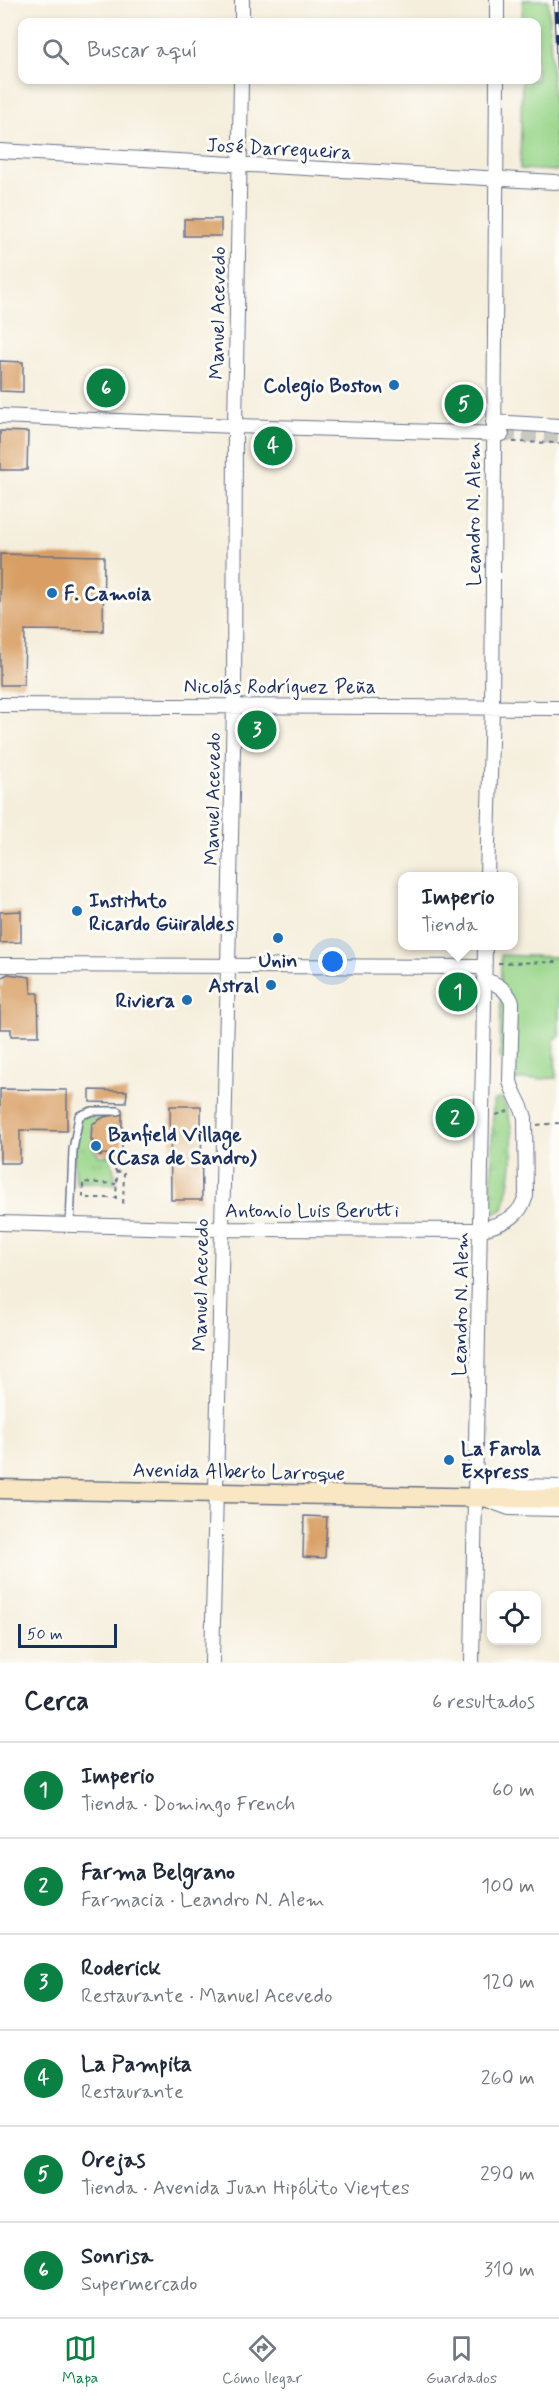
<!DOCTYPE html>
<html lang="es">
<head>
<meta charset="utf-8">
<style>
  :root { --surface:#fff; --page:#f6f6f7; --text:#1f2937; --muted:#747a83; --line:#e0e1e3; --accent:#0b8043 }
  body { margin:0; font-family:Mynerve,sans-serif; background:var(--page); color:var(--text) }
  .controls { position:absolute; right:18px; bottom:18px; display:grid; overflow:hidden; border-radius:12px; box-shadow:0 3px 9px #0003 }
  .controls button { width:54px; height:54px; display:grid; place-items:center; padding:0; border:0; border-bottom:2px solid var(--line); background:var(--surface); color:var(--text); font:30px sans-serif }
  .scale { position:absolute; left:18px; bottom:15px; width:99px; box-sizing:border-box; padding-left:6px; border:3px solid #1b2f5e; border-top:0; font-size:16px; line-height:21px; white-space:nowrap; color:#1b2f5e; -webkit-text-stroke:4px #fdfcf7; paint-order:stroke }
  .you { position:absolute; left:333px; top:962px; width:21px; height:21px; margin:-15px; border:4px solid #fff; border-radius:50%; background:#1a73e8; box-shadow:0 0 0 9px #1a73e833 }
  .badge { display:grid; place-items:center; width:39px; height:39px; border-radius:50%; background:var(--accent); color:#fff; font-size:20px; font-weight:700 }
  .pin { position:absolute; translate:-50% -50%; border:3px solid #fff; box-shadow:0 2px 6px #0006 }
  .popup { position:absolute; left:398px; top:872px; width:120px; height:78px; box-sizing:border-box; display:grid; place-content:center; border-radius:12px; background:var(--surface); filter:drop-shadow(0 2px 4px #0005); font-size:20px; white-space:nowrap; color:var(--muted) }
  .popup b { font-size:22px; color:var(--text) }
  .popup::after { content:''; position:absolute; left:50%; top:100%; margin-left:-12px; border:12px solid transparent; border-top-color:var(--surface) }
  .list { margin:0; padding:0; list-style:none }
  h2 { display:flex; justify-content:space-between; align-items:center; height:78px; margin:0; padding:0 24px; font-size:26px }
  h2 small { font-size:20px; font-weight:400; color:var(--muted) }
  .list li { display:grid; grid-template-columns:39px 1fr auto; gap:18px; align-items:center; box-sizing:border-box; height:96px; padding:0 24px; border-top:2px solid var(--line) }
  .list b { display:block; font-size:22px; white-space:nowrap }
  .list p { margin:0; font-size:20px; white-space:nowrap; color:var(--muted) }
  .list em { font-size:20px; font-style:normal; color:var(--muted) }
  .icon { flex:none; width:33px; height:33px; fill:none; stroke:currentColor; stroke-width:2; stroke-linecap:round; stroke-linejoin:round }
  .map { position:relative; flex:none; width:559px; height:1663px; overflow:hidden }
  .search { position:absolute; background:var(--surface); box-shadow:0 3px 9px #0003; left:18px; right:18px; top:18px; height:66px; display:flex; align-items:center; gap:15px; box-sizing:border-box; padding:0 21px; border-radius:12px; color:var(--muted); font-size:22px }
  .sheet { height:654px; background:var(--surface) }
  nav { display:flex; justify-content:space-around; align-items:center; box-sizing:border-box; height:84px; border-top:2px solid var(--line); background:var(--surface); font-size:16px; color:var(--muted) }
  nav a { display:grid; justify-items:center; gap:3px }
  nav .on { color:var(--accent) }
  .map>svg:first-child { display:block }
  .grass { fill:url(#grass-tufts); stroke:#5a8274; stroke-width:1.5 }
  .park { fill:#9ad68b; stroke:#5a8274; stroke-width:1.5 }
  .building { fill:#d89e64 }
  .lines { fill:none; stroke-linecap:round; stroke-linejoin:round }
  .street-tunnel { stroke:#c9c8c3; stroke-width:14; stroke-dasharray:14 7; stroke-linecap:butt }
  .lane-casing { stroke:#67728a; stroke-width:10 }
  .street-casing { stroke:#67728a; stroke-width:16 }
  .secondary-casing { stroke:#67728a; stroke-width:21 }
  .path { stroke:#67728a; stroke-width:2; stroke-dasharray:4.5 4.5; stroke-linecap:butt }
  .lane { stroke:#fff; stroke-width:7 }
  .street { stroke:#fff; stroke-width:14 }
  .secondary { stroke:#f9e7c3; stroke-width:18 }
  .rail-casing { stroke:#1b2f5e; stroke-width:6 }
  .rail { stroke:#fdfcf7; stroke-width:4; stroke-dasharray:11; stroke-linecap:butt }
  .poi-dot { fill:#1f6fb2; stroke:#fdfcf7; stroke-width:2 }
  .labels { text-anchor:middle; stroke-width:6; stroke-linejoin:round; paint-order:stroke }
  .street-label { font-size:20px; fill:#1b2f5e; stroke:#fdfcf7 }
  .poi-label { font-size:20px; font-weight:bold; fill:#1b2f5e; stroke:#fdfcf7; text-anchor:start }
</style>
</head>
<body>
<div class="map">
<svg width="559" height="1663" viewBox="0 0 559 1663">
  <defs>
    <pattern id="grass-tufts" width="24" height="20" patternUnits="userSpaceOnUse" patternTransform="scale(1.5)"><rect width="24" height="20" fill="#9ad68b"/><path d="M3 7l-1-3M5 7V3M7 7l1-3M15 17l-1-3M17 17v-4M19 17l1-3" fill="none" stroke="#84b87a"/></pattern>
  </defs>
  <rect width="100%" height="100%" fill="#fdfcf7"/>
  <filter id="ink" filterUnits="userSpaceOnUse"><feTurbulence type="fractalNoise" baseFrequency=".0167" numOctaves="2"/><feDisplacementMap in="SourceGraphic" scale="12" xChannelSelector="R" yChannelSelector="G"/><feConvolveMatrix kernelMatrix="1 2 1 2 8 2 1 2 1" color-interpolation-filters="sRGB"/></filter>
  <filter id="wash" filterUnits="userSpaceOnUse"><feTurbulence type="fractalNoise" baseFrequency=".008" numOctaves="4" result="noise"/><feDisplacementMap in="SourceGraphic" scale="24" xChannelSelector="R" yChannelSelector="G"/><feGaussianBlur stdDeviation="1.35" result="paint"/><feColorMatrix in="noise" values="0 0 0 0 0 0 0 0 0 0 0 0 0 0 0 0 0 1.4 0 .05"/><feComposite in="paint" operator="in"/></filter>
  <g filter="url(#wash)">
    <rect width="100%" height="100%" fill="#f5eedc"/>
    <!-- grass -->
    <path class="grass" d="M501,1098C519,1128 513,1177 503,1209L491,1216L493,1101Z
      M79,1116L100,1118L92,1125V1146L99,1156H111C111,1166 116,1173 116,1184L83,1182L76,1184L73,1150Z"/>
    <!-- park -->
    <path class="park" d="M523,0H548L557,171L520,169L522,80H536V22H522Z
      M501,955L559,957V1037L554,1038L556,1078L515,1080L500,1057Z"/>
    <g id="blocks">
      <!-- building -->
      <path class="building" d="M184,219H221V236H184Z
        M0,361L23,362V392L0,391Z
        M0,431L28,432L27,470H0Z
        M0,554L104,556L103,631L25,630L24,685H0Z
        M21,911V942L0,943V912Z
        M8,974L30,977L31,993H38L39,1036H11V1029H0V986H2V977Z
        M0,1089L67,1090V1131L20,1130V1163H0Z
        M90,1090L127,1091L126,1103L90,1102Z
        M463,1102V1134H447L446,1103Z
        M170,1106H201L202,1200H171Z
        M122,1114V1155L100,1154L91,1140L92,1124L104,1117Z
        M304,1516L327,1517L325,1558L303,1557Z"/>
    </g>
  </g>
  <g filter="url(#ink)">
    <use href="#blocks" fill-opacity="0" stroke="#67728a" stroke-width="1.5"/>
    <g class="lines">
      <!-- street-tunnel -->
      <path class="street-tunnel" d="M502,434L559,437"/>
      <!-- lane casing -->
      <g class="lane-casing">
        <path id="lane" d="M70,1225L73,1150L79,1116L92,1111H118"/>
      </g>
      <!-- street casing -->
      <g class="street-casing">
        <path id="street" d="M242,22V0
          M497,22V0
          M0,151L556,182
          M0,416L235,426L502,434
          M493,422L559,426
          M0,705L559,708
          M487,876L492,707L497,80
          M0,965L484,967
          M0,1223L221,1229L481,1230C503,1222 518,1220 526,1196L525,1118C522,1105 513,1094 510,1081L512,1002C506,989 497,983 484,980
          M477,1485L559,1487
          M490,1501L509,1508L559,1509
          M212,1663L234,706L235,426L241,80
          M472,1663L485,946"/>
      </g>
      <!-- secondary casing -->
      <g class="secondary-casing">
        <path id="secondary" d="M0,1489L559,1499"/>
      </g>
      <!-- path -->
      <path class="path" d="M513,442L559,443
        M498,963L559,962
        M496,1115L508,1111
        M537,1125L559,1123
        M93,1139L92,1146L99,1156H111C111,1163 113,1165 116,1171C118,1179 116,1190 116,1198H83V1182L116,1184
        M116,1172L124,1171L123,1207"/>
      <!-- lane -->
      <use href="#lane" class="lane"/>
      <!-- street -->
      <use href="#street" class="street"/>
      <!-- secondary -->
      <use href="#secondary" class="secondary"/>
      <!-- rail casing -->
      <g class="rail-casing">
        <path id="rail" d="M556,0L559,67"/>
      </g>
      <!-- rail -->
      <use href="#rail" class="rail"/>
    </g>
  </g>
  <!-- markers -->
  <g class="poi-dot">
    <circle cx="394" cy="385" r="6"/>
    <circle cx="52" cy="593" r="6"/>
    <circle cx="77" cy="911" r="6"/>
    <circle cx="278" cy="938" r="6"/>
    <circle cx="271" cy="985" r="6"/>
    <circle cx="187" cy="1000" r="6"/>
    <circle cx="96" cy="1146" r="6"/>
    <circle cx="449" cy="1460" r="6"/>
  </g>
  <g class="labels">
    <!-- street labels -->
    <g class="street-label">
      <text transform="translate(279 148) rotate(3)" y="7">José Darregueira</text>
      <text transform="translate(217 313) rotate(-89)" y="7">Manuel Acevedo</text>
      <text transform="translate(473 514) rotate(-90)" y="7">Leandro N. Alem</text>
      <text x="280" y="693">Nicolás Rodríguez Peña</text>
      <text transform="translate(212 799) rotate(-89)" y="7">Manuel Acevedo</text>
      <text x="312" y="1217">Antonio Luis Berutti</text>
      <text transform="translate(200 1285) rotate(-89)" y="7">Manuel Acevedo</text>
      <text transform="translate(460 1304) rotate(-89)" y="7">Leandro N. Alem</text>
      <text transform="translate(239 1471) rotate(1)" y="7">Avenida Alberto Larroque</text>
    </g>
    <!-- poi labels -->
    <g class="poi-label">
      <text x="382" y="392" text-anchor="end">Colegio Boston</text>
      <text x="64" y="600">F. Camoia</text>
      <text x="89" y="907">Instituto<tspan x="89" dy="23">Ricardo Güiraldes</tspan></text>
      <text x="278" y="967" text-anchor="middle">Unin</text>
      <text x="259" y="992" text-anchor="end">Astral</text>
      <text x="175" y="1007" text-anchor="end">Riviera</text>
      <text x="108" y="1141">Banfield Village<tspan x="108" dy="23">(Casa de Sandro)</tspan></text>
      <text x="461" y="1455">La Farola<tspan x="461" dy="23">Express</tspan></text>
    </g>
  </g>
</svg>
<div class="controls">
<button><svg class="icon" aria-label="locate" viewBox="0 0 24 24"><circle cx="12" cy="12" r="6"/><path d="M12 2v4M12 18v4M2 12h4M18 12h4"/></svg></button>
</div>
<div class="scale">50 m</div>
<div class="you"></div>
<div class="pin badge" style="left:458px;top:992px">1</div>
<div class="popup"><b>Imperio</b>Tienda</div>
<div class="pin badge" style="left:455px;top:1118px">2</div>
<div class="pin badge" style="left:257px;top:730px">3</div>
<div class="pin badge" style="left:273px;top:446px">4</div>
<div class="pin badge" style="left:464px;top:404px">5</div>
<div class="pin badge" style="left:106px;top:388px">6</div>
<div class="search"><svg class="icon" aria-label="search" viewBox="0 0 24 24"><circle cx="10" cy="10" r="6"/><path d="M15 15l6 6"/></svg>Buscar aquí</div>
</div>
<section class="sheet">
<h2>Cerca<small>6 resultados</small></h2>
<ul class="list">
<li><span class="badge">1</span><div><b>Imperio</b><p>Tienda · Domingo French</p></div><em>60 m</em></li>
<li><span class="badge">2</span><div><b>Farma Belgrano</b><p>Farmacia · Leandro N. Alem</p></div><em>100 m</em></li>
<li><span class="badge">3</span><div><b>Roderick</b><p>Restaurante · Manuel Acevedo</p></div><em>120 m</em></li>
<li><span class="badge">4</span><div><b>La Pampita</b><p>Restaurante</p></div><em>260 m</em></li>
<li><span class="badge">5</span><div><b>Orejas</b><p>Tienda · Avenida Juan Hipólito Vieytes</p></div><em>290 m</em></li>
<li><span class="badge">6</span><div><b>Sonrisa</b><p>Supermercado</p></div><em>310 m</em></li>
</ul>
</section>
<nav>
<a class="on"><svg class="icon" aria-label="map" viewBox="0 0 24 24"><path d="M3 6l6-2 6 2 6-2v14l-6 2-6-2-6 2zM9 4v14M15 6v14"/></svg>Mapa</a>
<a><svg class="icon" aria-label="directions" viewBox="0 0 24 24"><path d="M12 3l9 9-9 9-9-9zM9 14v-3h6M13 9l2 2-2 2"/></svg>Cómo llegar</a>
<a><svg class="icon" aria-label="saved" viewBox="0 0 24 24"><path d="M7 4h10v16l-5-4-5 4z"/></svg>Guardados</a>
</nav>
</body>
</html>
